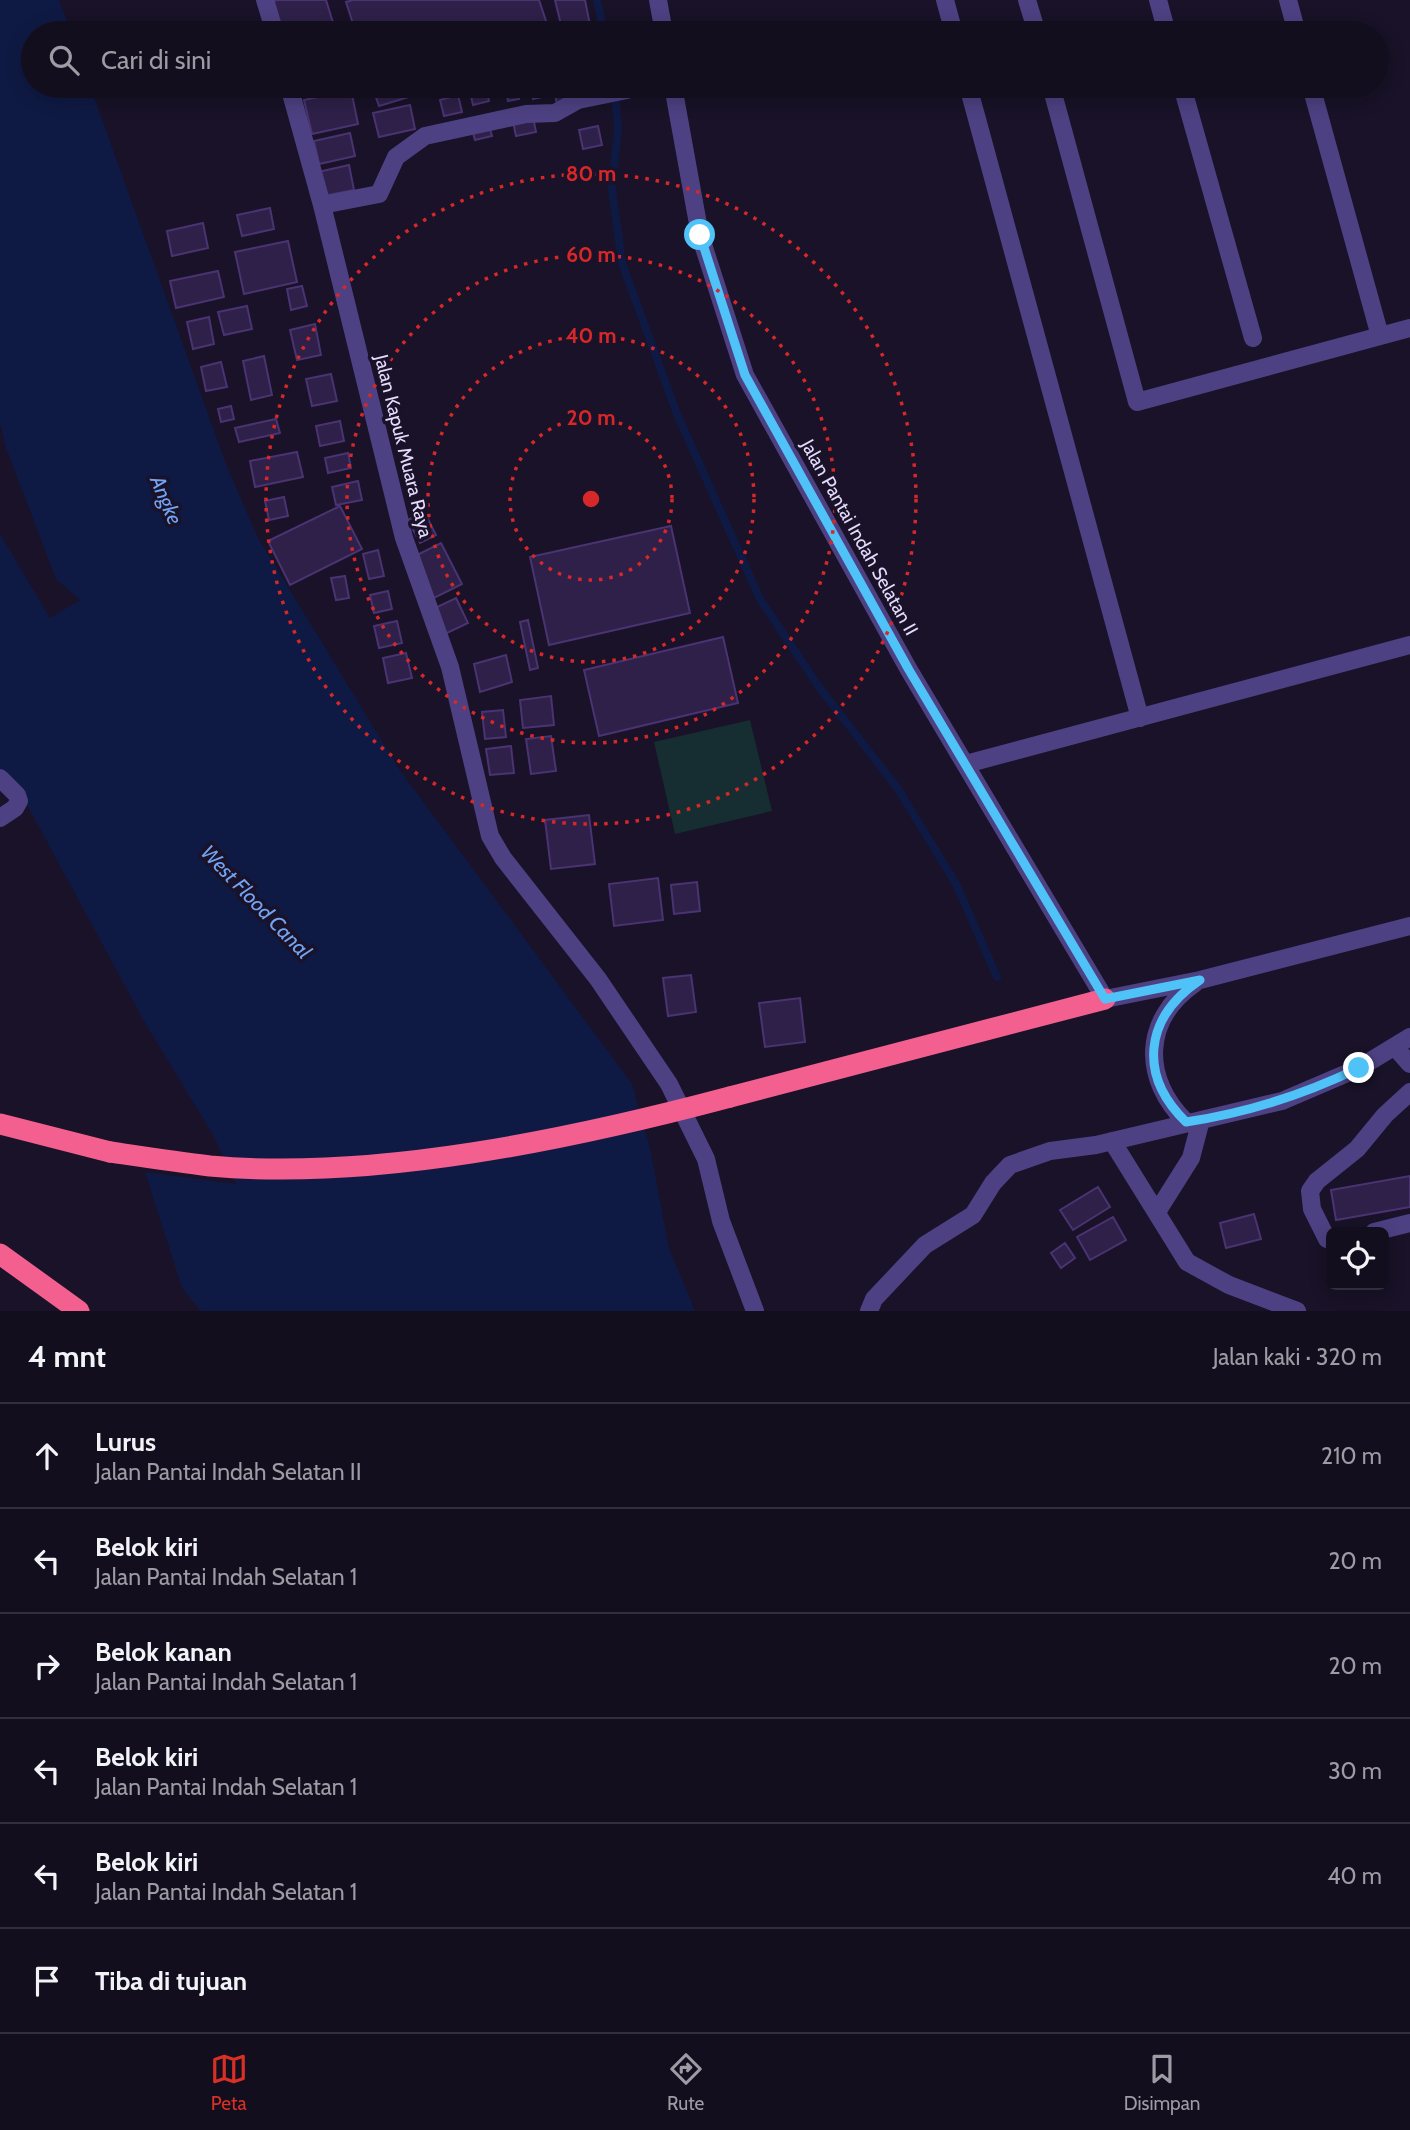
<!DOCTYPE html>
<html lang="id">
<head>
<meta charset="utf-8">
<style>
  :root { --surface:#130e1e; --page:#201c2b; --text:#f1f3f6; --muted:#9d9ca4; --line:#322e3c; --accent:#d93025 }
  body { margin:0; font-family:Cabin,sans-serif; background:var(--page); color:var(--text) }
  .controls { position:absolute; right:21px; bottom:21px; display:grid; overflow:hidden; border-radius:10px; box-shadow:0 4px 18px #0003 }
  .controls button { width:63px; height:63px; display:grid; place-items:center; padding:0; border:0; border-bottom:2px solid var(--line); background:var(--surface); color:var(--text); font:35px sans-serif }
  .stop { position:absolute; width:21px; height:21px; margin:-16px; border:5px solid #4fc3f7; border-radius:50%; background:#fff }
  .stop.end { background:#4fc3f7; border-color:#fff; box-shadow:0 2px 7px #0008 }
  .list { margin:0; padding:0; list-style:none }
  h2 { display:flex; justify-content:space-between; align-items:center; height:91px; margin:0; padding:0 28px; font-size:30px }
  h2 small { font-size:23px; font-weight:400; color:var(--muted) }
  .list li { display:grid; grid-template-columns:46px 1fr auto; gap:21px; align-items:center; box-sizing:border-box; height:105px; padding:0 28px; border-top:2px solid var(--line) }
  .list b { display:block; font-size:26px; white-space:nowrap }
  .list p { margin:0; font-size:23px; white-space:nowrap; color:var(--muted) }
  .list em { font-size:23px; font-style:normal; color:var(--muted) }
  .icon { flex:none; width:38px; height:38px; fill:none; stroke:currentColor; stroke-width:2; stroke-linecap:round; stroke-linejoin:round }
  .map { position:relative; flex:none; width:1410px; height:1311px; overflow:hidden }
  .search { position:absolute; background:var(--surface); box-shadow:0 4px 18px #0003; left:21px; right:21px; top:21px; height:77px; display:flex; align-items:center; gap:18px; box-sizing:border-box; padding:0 24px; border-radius:38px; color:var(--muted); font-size:26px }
  .sheet { height:721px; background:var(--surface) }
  nav { display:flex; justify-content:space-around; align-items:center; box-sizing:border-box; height:98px; border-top:2px solid var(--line); background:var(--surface); font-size:19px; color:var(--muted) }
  nav a { display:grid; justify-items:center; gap:4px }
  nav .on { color:var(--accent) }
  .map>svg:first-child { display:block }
  .green { fill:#162e32 }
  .water { fill:#0f1a44 }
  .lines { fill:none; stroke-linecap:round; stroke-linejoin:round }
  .stream { stroke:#0f1a44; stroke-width:8 }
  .building { fill:#2e2048; stroke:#4a3372; stroke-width:2 }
  .minor { stroke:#4e4183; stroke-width:18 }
  .highway { stroke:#f3608f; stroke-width:21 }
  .highway-bridge { stroke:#f3608f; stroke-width:21 }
  .route { stroke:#4fc3f7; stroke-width:9 }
  .ring { fill:none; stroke:#d62828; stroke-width:3.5; stroke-dasharray:3.5 7 }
  .labels { text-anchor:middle; stroke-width:7; stroke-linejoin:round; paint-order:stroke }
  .street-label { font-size:19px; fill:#e5dcfc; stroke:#191228 }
  .water-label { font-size:21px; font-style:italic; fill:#72a3f4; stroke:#191228 }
  .centre { fill:#d62828; stroke:#191228; stroke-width:3.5 }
  .ring-label { font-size:21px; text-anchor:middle; font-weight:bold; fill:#d62828; stroke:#191228; stroke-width:7; stroke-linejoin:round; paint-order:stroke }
</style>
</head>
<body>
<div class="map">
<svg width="1410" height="1311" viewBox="0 0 1410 1311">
  <rect width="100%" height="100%" fill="#191228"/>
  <!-- green -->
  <path class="green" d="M750,720L772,811L675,834L654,742Z"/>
  <!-- water -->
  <path class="water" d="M0,0H59L71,33H33V86H90L226,464L257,536L399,769L632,1084L650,1148L669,1248L695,1311H201L182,1288L145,1172L236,1184L213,1135L144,1021L18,788L0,772V534L50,618L80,600L56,579L6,448L0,424Z"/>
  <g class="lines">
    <!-- stream -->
    <path class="stream" d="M597,0L604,33
      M615,92L618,128L612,190L622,263L677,414L760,599L819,687L898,789L956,884L997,977"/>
  </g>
  <!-- building -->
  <path class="building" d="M277,0H326L335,29L322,33H281L271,2Z
    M353,0H539L550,33H356L346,2Z
    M555,0H585L591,30L563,33Z
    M372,86H445L379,106Z
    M486,86L489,101L473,105L469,87Z
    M505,86H516L519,99L508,101Z
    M531,86H539L542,97L533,99Z
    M553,86H566L569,101L557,104Z
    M351,90L358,124L312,134L304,100Z
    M458,95L462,112L444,116L440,100Z
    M410,105L415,129L379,137L373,113Z
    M533,117L536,132L516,136L513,122Z
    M489,125L492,136L475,140L472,129Z
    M598,126L602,145L583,149L579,130Z
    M350,133L355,156L319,164L314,141Z
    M349,165L354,190L323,196L318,172Z
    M270,208L274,229L242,236L237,215Z
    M203,223L208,248L172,256L167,231Z
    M288,241L297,282L244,294L235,252Z
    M218,271L224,297L176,308L170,281Z
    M302,286L307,306L291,310L287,289Z
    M247,306L252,329L224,335L218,312Z
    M209,317L214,344L193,349L187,322Z
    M315,324L321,355L297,360L290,330Z
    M264,356L272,395L251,400L243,361Z
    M221,362L227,387L206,391L201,367Z
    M331,374L337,401L312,406L306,379Z
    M231,406L234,419L221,422L218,409Z
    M276,419L280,433L239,442L235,428Z
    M340,421L344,441L320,446L316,426Z
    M297,452L303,477L255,487L250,461Z
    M348,453L351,468L328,473L325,458Z
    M358,481L362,500L336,505L332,487Z
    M284,497L288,516L269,520L265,501Z
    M340,506L362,549L290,585L268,541Z
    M424,511L436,535L420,543L408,520Z
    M671,526L690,613L549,645L530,557Z
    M441,543L462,584L434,598L413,557Z
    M378,550L384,576L369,579L363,554Z
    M345,576L349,598L336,600L331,578Z
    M388,591L392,609L374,613L370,595Z
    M456,598L468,623L445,634L433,609Z
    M528,620L538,668L530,670L520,622Z
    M397,621L402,643L379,648L374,626Z
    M723,637L738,703L599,736L584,670Z
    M406,653L412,678L388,683L383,658Z
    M506,655L512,682L480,692L474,664Z
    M551,696L554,725L523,728L520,700Z
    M503,710L506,737L485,739L482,712Z
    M551,736L556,771L531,774L526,739Z
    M511,746L514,773L490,775L486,749Z
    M589,815L595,864L551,869L545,820Z
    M658,878L663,920L614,926L609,884Z
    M697,882L700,911L674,914L671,885Z
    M691,975L696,1012L668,1016L663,978Z
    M800,998L805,1042L765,1047L759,1003Z
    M1410,1176V1207L1336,1220L1331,1190Z
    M1098,1187L1110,1207L1073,1230L1060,1210Z
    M1254,1214L1261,1239L1226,1248L1220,1223Z
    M1113,1217L1126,1240L1090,1260L1077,1237Z
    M1065,1243L1075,1258L1061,1268L1051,1253Z"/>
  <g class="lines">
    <!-- minor -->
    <path class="minor" d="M265,0L275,33
      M658,0L664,33
      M945,0L954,33
      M1027,0L1037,33
      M1158,0L1167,33
      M1288,0L1297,33
      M289,86L322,205L404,538L450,667L490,836L503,858L598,979L669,1084L706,1159L721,1221L755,1311
      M673,86L700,235L745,375L909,670L1105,999L1200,980L1410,926
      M968,86L1140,718
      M1051,86L1137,402L1410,328
      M1182,86L1253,338
      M1311,86L1380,336
      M322,205L379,194L396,157L425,136L526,114L555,113L578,100L627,90
      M966,764L1410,645
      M0,778L17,795L19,801L15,808L0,818
      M1395,1047L1410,1064
      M1186,1122C1142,1079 1142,1020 1195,983
      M1112,1141L1187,1262L1229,1285L1297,1311
      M1157,1212L1191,1158L1201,1120
      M1374,1232L1410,1223
      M1331,1240L1327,1239L1312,1209L1310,1191L1317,1181L1357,1149L1385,1115L1410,1092
      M869,1311L874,1299L925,1245L973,1215L993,1183L1010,1165L1050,1151L1096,1145L1282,1101L1359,1068L1410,1037"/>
    <!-- highway -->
    <path class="highway" d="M730,1097L1105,999
      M0,1124L110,1152
      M0,1254L79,1311"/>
    <!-- highway-bridge -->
    <path class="highway-bridge" d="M110,1152C144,1157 177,1162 210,1166C374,1181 572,1139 730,1097"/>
  </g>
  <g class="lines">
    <!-- route -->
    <path class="route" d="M700,235L745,375L909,670L1105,999L1200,980C1144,1018 1138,1075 1186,1122C1247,1113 1303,1095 1359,1068"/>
  </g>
  <!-- distance rings -->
  <g class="ring">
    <circle cx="591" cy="499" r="81"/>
    <circle cx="591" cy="499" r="163"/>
    <circle cx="591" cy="499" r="244"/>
    <circle cx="591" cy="499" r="325"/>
  </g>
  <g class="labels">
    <!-- street labels -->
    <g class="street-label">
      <text transform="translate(404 446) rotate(76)" y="7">Jalan Kapuk Muara Raya</text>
      <text transform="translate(860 537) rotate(61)" y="7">Jalan Pantai Indah Selatan II</text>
    </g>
    <!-- water labels -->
    <g class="water-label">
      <text transform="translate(166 500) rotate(67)" y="7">Angke</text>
      <text transform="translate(256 902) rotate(46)" y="7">West Flood Canal</text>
    </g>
  </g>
  <circle cx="591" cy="499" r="10" class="centre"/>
  <g class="ring-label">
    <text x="591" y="181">80 m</text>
    <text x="591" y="262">60 m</text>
    <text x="591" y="343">40 m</text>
    <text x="591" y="425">20 m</text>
  </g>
</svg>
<div class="controls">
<button><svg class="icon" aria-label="locate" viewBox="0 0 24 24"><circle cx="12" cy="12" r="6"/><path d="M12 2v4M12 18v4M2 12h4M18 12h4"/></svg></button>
</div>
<div class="stop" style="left:700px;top:235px"></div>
<div class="stop end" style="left:1359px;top:1068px"></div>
<div class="search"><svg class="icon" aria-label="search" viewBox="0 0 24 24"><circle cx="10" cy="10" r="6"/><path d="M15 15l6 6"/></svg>Cari di sini</div>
</div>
<section class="sheet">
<h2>4 mnt<small>Jalan kaki · 320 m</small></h2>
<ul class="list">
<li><svg class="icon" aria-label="ahead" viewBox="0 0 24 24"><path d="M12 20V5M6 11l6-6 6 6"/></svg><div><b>Lurus</b><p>Jalan Pantai Indah Selatan II</p></div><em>210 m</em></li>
<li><svg class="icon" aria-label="left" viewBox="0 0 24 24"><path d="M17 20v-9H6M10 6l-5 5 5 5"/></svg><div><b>Belok kiri</b><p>Jalan Pantai Indah Selatan 1</p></div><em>20 m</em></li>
<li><svg class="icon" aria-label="right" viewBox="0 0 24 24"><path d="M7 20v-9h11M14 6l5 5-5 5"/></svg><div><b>Belok kanan</b><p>Jalan Pantai Indah Selatan 1</p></div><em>20 m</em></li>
<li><svg class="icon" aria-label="left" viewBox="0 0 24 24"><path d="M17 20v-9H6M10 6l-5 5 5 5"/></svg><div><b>Belok kiri</b><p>Jalan Pantai Indah Selatan 1</p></div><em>30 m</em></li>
<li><svg class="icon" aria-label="left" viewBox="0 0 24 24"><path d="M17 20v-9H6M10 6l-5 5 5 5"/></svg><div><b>Belok kiri</b><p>Jalan Pantai Indah Selatan 1</p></div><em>40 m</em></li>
<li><svg class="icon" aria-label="arrive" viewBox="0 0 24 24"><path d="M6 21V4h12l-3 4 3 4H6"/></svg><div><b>Tiba di tujuan</b></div></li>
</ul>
</section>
<nav>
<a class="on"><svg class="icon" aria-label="map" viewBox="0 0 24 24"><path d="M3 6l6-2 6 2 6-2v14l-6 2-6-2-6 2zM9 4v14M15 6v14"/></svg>Peta</a>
<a><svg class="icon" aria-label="directions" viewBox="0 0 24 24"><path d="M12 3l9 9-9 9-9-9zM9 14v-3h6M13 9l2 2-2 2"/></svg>Rute</a>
<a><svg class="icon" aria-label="saved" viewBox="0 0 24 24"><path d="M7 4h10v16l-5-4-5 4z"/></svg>Disimpan</a>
</nav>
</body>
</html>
